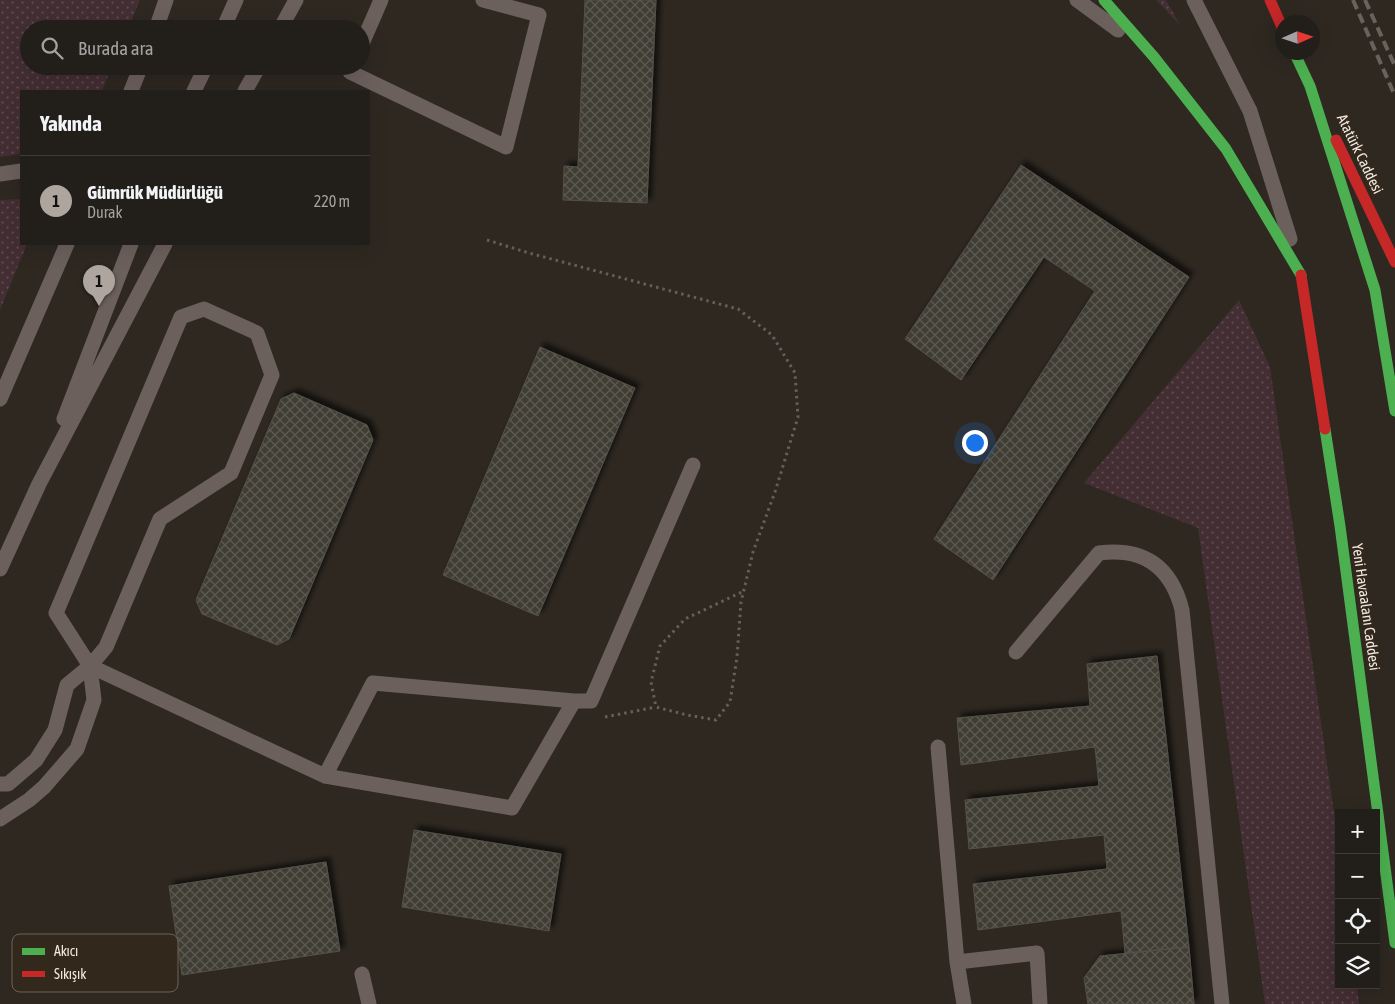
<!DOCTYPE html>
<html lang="tr">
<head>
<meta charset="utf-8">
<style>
  :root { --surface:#221e19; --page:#2a2722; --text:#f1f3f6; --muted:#a2a2a2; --line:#3f3c38; --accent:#ada59e }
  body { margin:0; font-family:"Asap Condensed",sans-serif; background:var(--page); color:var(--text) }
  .controls { position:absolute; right:15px; bottom:15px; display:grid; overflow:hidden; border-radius:0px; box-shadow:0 5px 20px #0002 }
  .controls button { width:45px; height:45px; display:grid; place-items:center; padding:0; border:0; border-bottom:1px solid var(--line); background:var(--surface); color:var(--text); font:25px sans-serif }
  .compass { position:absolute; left:1275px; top:15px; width:45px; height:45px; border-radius:50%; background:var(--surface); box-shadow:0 5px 20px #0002; rotate:87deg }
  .you { position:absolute; left:974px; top:442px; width:18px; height:18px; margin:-12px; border:4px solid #fff; border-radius:50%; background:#1a73e8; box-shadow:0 0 0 8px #1a73e833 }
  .badge { display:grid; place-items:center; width:32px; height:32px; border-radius:50%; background:var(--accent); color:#111; font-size:16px; font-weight:700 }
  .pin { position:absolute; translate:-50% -41px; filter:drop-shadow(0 1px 2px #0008) }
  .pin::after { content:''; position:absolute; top:26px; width:18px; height:15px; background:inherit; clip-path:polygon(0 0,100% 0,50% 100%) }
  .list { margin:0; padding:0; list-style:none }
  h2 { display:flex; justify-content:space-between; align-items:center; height:65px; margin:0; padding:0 20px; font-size:21px }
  h2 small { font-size:16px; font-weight:400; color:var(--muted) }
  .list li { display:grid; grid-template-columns:32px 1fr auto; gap:15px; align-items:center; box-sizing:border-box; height:90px; padding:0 20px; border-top:1px solid var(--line) }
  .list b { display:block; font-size:19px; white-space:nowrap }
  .list p { margin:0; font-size:16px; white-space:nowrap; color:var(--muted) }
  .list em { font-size:16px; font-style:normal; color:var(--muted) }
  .icon { flex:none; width:28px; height:28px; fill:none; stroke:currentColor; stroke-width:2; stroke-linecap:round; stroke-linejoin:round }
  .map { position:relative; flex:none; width:1395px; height:1004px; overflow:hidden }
  .search { position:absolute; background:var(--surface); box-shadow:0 5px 20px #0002; left:20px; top:20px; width:350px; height:55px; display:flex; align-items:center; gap:12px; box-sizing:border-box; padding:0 18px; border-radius:28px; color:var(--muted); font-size:19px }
  .panel { position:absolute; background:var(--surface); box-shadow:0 5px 20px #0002; left:20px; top:90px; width:350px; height:155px; border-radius:0px }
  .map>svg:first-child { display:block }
  .grass { fill:url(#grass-dots) }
  .building { fill:url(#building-cross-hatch); stroke:#54504a; filter:url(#shadow) }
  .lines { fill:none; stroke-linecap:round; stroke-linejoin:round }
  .path { stroke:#665e5a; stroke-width:3; stroke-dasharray:2.5 4; stroke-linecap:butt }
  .lane { stroke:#6c605c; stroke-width:15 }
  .fast { stroke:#4caf50; stroke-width:11 }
  .jam { stroke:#c62828; stroke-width:11 }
  .rail { stroke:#6a615c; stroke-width:4; stroke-dasharray:10 5; stroke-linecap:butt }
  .labels { text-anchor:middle; stroke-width:5; stroke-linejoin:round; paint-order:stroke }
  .street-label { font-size:15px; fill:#f1e9e1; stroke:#33281c }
  .key { fill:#33281c; stroke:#6c6257; stroke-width:1 }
  .key-label { font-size:14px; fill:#f1e9e1 }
</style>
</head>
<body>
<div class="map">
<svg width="1395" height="1004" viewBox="0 0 1395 1004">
  <defs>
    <pattern id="grass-dots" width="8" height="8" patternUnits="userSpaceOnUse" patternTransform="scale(1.25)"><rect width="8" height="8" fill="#432e34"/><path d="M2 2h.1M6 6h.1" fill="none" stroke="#5f4c51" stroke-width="1.8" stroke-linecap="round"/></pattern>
    <pattern id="building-cross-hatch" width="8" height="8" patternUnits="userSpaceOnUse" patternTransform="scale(1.25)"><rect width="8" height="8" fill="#413e34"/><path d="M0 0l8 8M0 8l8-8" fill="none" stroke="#5d5a51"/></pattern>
    <filter id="shadow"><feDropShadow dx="4.5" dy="-4.5" stdDeviation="2.5" flood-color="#0009"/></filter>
  </defs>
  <rect width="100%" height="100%" fill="#2e2821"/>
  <!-- grass -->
  <path class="grass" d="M0,0H140L128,29H29V66H112L102,91H21V154L0,157Z
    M1156,0H1166L1180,25Z
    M21,199V244H27L0,310V200Z
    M1239,300L1270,367L1339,848V985H1357L1359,1004H1265L1198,528L1084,483Z"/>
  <!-- building -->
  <path class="building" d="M585,0H656L647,203L563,200L564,166L578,167Z
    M1021,165L1189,277L993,580L934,539L1095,291L1044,257L961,380L905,339Z
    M540,347L635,388L538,616L443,575Z
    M294,393L367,425L373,440L289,639L277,645L202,614L196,600L281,399Z
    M1157,656L1189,947L1125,953L1121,911L978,930L973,884L1107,869L1104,835L969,849L965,800L1099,786L1095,747L961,765L957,718L1090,706L1087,664Z
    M414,830L561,854L549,931L402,907Z
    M326,862L340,951L182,975L169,886Z
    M1189,947L1194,1004H1088L1084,978L1100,956Z"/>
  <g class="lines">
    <!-- path -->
    <path class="path" d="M487,240L529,253L738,309L772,335L795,373L798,417L775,492L753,552L741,602L737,657L730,702L716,720L687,715L656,707L651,682L660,646L685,619L744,591
      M605,717L656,707"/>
    <!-- lane -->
    <path class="lane" d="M1077,0L1118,30
      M1194,0L1250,111L1290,239
      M156,29L166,0
      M223,29L236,0
      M280,29L296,0
      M361,46L381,0
      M350,72L506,147L539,15L483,0
      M131,91L141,66
      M194,91L206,66
      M245,91L259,66
      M0,174L21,171
      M0,399L67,244
      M64,419L131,244
      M0,569L39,484L165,244
      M1016,652L1099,553C1143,547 1171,566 1182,610L1222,1004
      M90,666L325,776L512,808L574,701H591L693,465
      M938,747L957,962L964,1004
      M325,776L373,683L574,701
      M0,784H8L36,760L55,730L67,685L90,666L106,647L160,519L231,473L272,375L257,333L204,309L181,317L56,613L90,666L94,700L77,749L44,787L29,800L0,819
      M957,962L1037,953L1040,1004
      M362,974L369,1004"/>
    <!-- fast -->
    <path class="fast" d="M1104,0L1154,57L1226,149L1301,275
      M1294,52L1310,86L1375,290L1395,411
      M1325,429L1340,526L1395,943"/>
    <!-- jam -->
    <path class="jam" d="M1270,0L1282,27
      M1336,140L1395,262
      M1301,275L1325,429"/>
    <!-- rail -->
    <path class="rail" d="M1353,0L1395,96
      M1365,0L1395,66"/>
  </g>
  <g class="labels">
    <!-- street labels -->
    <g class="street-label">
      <text transform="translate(1360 154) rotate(64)" y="5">Atatürk Caddesi</text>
      <text transform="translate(1366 607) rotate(82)" y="5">Yeni Havaalanı Caddesi</text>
    </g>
  </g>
  <!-- legend -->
  <rect x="12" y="934" width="166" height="58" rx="8" class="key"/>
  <rect x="22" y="948" width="23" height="7" fill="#4caf50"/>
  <rect x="22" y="971" width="23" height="6" fill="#c62828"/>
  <g class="key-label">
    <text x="54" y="956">Akıcı</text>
    <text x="54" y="979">Sıkışık</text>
  </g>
</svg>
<div class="controls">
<button>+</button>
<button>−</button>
<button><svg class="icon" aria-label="locate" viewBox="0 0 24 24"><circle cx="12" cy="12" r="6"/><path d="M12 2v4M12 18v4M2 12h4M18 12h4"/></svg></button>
<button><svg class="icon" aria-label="layers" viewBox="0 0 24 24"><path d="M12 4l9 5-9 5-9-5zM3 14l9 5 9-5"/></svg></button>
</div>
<svg class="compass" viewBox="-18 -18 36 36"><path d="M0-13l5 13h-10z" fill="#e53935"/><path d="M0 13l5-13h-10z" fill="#a2a2a2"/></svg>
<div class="you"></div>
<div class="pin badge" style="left:99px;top:306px">1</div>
<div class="search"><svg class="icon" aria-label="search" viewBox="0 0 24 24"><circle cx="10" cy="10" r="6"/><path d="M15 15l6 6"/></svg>Burada ara</div>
<section class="panel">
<h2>Yakında<small></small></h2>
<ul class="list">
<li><span class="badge">1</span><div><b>Gümrük Müdürlüğü</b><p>Durak</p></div><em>220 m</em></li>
</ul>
</section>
</div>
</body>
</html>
